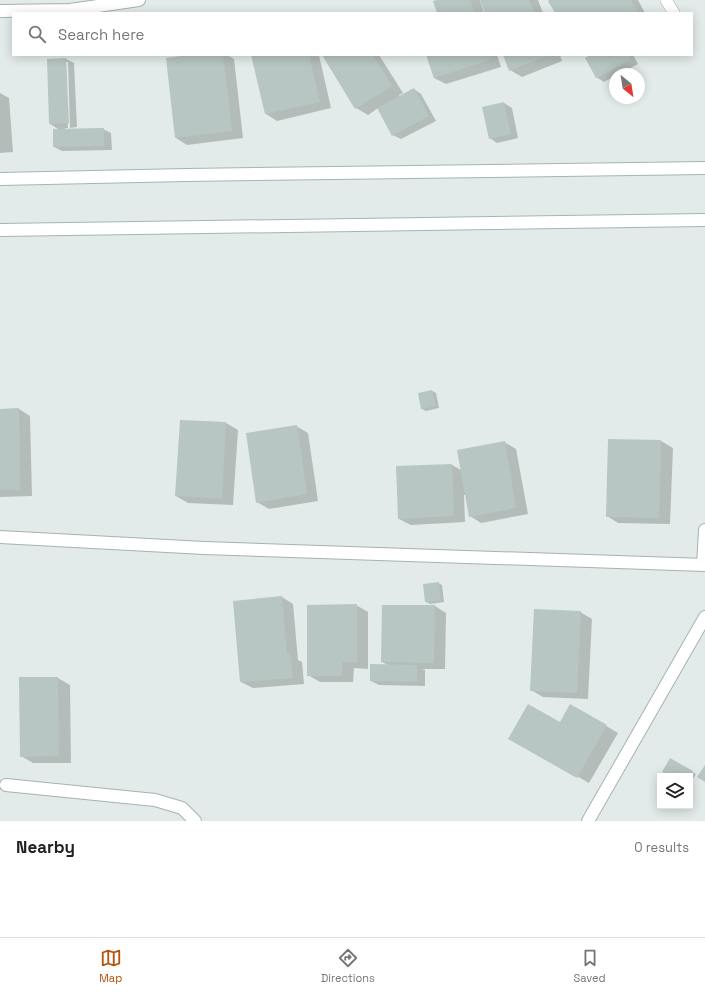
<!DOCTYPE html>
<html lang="en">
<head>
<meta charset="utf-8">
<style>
  :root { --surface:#fff; --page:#f6f6f6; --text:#222; --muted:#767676; --line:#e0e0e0; --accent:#b45309 }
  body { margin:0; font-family:"Space Grotesk",sans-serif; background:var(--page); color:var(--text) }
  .controls { position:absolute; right:12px; bottom:12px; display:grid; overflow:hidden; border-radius:0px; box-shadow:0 2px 10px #0003 }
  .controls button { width:36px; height:36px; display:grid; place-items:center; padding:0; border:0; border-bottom:1px solid var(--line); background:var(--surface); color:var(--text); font:20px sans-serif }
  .compass { position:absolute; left:609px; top:68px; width:36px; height:36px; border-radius:50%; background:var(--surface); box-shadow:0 2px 10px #0003; rotate:150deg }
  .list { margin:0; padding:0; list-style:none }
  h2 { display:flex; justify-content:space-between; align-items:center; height:52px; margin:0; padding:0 16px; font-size:17px }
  h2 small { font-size:13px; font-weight:400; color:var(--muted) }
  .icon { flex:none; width:22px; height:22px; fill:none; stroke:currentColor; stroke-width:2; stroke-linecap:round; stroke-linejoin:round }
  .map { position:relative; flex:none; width:705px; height:821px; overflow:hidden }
  .search { position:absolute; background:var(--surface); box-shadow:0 2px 10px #0003; left:12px; right:12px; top:12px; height:44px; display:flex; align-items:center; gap:10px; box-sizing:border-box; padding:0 14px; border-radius:0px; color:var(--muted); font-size:15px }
  .sheet { height:116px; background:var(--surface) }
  nav { display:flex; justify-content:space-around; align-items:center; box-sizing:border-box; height:56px; border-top:1px solid var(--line); background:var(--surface); font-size:11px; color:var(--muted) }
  nav a { display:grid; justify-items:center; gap:2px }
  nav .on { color:var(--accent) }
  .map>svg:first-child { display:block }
  .shadow { fill:#0003 }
  .building { fill:#b7c6c2 }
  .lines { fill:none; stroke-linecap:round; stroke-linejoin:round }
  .lane-casing { stroke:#a5b3b0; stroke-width:12 }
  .street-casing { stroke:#a5b3b0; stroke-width:14 }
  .secondary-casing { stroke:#a1b7b2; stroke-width:14 }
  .lane { stroke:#fff; stroke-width:11 }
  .street { stroke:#fff; stroke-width:12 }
  .secondary { stroke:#fff; stroke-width:12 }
</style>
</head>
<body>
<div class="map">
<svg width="705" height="821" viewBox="0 0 705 821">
  <rect width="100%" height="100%" fill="#e2ebe9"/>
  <!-- shadow -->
  <path class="shadow" d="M440,0H480L484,13H438Z
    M481,0H538L543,13H487Z
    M552,0H638L645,13H556Z
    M197,55H227L234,59L243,138L187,145L176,138Z
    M252,55H319L331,108L277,121L266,114Z
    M323,55H379L403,93L399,95L400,97L414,89L421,94L436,121L401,139L393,135L378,108L368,115L356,108Z
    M427,55H497L501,67L446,84L434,78Z
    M504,55H560L562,61L522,77L510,70Z
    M592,55H633L638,64L619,74H615V76L604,82L596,77Z
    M66,59L74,63L77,127L70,128L68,62H66L68,128H65V130L103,129L111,133L112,150L62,151L54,147L60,130L50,124L48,60Z
    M0,93L9,98L13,152L0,153Z
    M504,103L512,108L518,138L497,143L490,138Z
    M432,391L436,393L439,408L426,411L422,409Z
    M19,409L30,416L32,496L0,497V410Z
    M181,421L226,423L238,430L233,505L188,503L176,496Z
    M296,426L308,433L318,501L269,509L257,502Z
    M609,440L661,441L673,448L670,524L618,523L607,516Z
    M504,442L516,449L528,514L481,523L470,516L466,495H464L465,522L411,525L399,519L452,465L461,470Z
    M438,583L442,585L444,602L430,604L426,602Z
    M282,597L293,604L298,660L302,662L304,684L253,688L241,682Z
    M356,605L368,612V669L354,668L353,682H320L308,675Z
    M435,606L446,613L445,669H422L425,670V686L379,685L371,681L388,665L382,662Z
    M580,612L592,619L588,699L543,697L531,690Z
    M58,678L70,685L71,763H33L21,756Z
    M571,705L618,733L589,783L510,738L560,723Z
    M670,760L696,774L690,784V776H670Z"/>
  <!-- building -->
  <path class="building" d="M437,0H470L475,13H437L433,1Z
    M480,0H529L535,13H485Z
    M549,0H631L638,12L636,13H555L548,1Z
    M188,55H223L232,131L175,138L166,58Z
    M251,55H309L320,102L265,114Z
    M322,55H373L392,86L355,109Z
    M426,55H488L490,60L434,78Z
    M503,55H549L509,71Z
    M590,55H628L631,60L596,78L585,58Z
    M66,58L69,123L49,124L47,59Z
    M414,88L429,116L392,136L377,108Z
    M504,102L511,134L489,139L482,107Z
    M104,128V146L53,147V129Z
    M432,390L436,406L421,409L418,393Z
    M19,408L20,490H0V409Z
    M180,420L226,422L222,499L175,496Z
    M297,425L307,494L256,503L246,433Z
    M608,439L661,440L659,518L606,517Z
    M505,441L516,508L469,517L457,450Z
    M452,464L454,516L398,519L396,466Z
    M439,582L441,601L425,602L423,584Z
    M282,596L287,654H290L293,678L240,682L233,601Z
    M357,604V662H342V676H307V605Z
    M382,605H435L434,663L381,662Z
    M534,609L581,611L577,693L530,691Z
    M370,664L417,665V682L370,681Z
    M19,677H58L59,756L20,757Z
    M528,704L560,722L570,704L607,725L577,778L508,739Z
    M670,758L693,771L690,776H668L662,772Z
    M705,765V782L697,777Z"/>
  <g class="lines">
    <!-- lane casing -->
    <g class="lane-casing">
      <path id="lane" d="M666,0L674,13"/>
    </g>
    <!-- street casing -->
    <g class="street-casing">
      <path id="street" d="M0,11L70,10L139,0
        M0,537L204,548L705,565
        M703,565L705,530
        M6,785L155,800L182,808L195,821
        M588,821L705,617"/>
    </g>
    <!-- secondary casing -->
    <g class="secondary-casing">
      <path id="secondary" d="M0,179L186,175L705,168
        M0,230L705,220"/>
    </g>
    <!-- lane -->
    <use href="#lane" class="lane"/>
    <!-- street -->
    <use href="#street" class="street"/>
    <!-- secondary -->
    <use href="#secondary" class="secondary"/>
  </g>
</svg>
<div class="controls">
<button><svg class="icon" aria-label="layers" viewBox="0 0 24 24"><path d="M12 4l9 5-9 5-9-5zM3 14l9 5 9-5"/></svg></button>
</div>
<svg class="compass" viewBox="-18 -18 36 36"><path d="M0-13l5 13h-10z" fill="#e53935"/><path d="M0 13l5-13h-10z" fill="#767676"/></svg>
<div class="search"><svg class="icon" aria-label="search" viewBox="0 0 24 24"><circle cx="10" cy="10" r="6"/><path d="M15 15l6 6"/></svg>Search here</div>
</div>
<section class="sheet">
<h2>Nearby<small>0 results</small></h2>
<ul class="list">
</ul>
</section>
<nav>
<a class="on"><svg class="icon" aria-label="map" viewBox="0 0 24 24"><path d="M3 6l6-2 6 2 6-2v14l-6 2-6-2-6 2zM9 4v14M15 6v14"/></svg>Map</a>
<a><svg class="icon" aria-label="directions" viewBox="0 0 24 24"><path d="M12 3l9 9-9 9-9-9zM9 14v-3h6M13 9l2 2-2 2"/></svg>Directions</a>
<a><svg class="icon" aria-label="saved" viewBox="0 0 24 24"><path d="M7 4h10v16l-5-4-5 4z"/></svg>Saved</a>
</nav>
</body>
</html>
